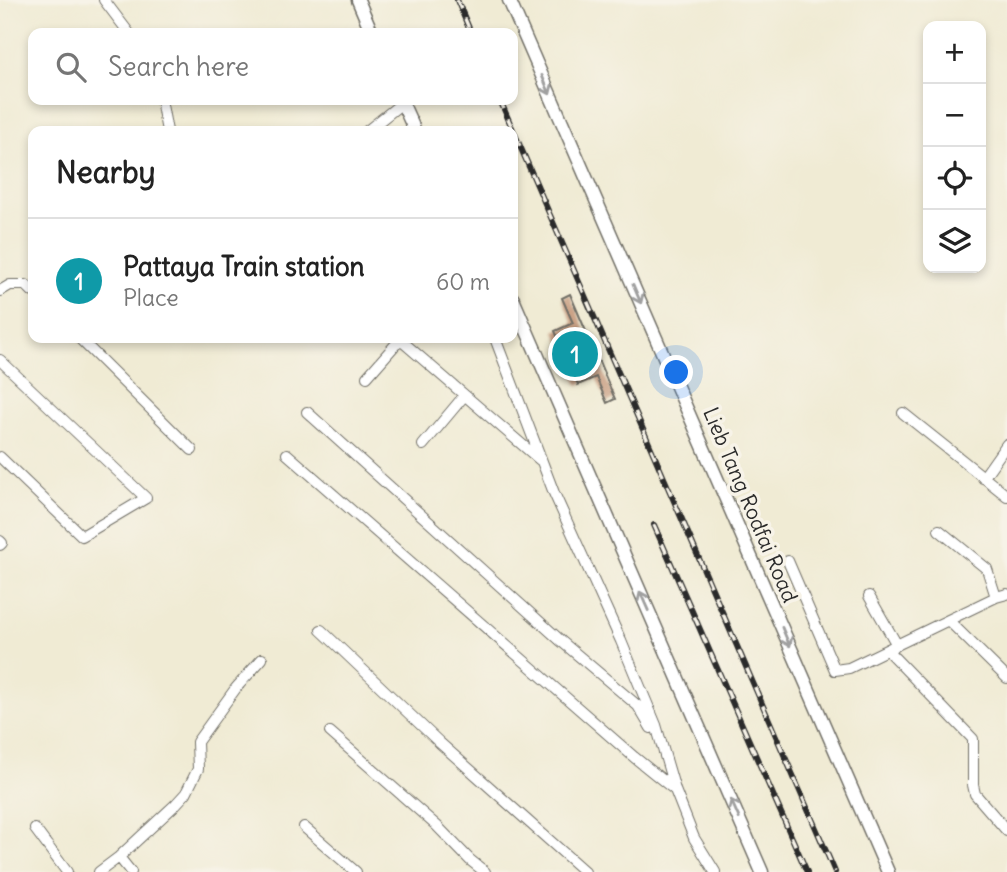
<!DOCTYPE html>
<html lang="en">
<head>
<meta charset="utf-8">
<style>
  :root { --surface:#fff; --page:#f2f2f2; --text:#222; --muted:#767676; --line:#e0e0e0; --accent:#db2777 }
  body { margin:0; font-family:Delius,sans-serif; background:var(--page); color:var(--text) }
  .controls { position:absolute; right:21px; top:21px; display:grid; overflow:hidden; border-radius:14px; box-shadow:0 4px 10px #0003 }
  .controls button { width:63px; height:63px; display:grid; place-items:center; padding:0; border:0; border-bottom:2px solid var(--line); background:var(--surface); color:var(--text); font:35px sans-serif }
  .you { position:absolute; left:677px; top:373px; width:24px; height:24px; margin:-18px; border:5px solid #fff; border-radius:50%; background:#1a73e8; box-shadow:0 0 0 10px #1a73e833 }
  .badge { display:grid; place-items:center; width:46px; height:46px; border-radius:50%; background:var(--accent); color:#fff; font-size:23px; font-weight:700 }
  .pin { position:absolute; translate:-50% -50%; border:4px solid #fff; box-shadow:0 2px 7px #0006 }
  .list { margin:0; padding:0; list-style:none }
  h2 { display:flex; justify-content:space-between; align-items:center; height:91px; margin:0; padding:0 28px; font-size:30px }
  h2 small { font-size:23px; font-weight:400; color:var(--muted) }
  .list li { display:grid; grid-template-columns:46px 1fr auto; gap:21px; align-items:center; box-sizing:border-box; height:126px; padding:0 28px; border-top:2px solid var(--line) }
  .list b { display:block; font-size:26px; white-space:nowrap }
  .list p { margin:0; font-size:23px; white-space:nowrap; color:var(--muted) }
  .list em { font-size:23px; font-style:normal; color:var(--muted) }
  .icon { flex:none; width:38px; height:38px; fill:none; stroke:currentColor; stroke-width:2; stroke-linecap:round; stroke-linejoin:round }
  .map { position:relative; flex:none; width:1007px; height:872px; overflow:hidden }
  .search { position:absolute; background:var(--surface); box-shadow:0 4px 10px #0003; left:28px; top:28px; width:490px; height:77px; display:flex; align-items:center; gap:18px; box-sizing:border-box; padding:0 24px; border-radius:14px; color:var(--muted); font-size:26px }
  .panel { position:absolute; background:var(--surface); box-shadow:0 4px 10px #0003; left:28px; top:126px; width:490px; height:217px; border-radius:14px }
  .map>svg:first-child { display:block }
  .building { fill:#cba387 }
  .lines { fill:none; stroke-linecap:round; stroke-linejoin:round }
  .minor-casing { stroke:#706e66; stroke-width:12 }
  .tertiary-casing { stroke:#706e66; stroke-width:15 }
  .minor { stroke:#fff; stroke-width:10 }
  .tertiary { stroke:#fff; stroke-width:12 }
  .rail-casing { stroke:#2b2b2b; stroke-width:6 }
  .rail { stroke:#f7f3e8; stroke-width:3.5; stroke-dasharray:10; stroke-linecap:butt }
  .oneway { stroke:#a0a0a0 }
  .labels { text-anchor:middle; stroke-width:7; stroke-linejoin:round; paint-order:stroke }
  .street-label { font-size:21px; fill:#2b2b2b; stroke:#f7f3e8 }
</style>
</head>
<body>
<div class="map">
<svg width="1007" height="872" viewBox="0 0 1007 872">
  <rect width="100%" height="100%" fill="#f7f3e8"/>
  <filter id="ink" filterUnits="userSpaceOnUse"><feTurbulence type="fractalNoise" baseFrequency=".0143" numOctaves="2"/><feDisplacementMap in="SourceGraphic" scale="14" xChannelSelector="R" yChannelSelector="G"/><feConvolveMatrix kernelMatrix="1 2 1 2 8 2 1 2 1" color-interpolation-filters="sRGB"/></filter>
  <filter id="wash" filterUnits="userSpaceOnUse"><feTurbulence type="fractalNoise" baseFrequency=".00686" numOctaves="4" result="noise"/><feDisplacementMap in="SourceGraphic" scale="28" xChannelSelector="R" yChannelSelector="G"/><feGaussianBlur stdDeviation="1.57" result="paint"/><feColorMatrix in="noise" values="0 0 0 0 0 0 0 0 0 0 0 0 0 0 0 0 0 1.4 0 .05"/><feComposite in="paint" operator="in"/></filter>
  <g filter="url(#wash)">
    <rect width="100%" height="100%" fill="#f0ebd4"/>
    <g id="blocks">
      <!-- building -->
      <path class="building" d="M570,294L615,399L607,403L596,377L578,385L555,331L573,323L562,298Z"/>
    </g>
  </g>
  <g filter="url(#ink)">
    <use href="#blocks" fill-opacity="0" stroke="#706e66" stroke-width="2"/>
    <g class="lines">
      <!-- minor casing -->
      <g class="minor-casing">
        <path id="minor" d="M104,0L129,33
          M161,100L167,131
          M367,131L402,103
          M0,291L10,285H26L33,292
          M79,338L192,450
          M495,338L554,493L621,641L656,725L675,790L694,838L715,872
          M0,360L146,498L82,536L0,457
          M367,377L396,344L400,342L404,343L540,460
          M307,412L561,641L638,706L651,728
          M903,413L1007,496
          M423,445L464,396
          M287,454L634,757L675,790
          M983,478L1007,444
          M939,530L987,569L996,597
          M0,541L2,543L0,545
          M788,561L835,670L849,668L996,597L1007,594
          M869,596L897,645
          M948,620L1007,678
          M321,630L440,743L585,872
          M887,650L973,739V785L975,794L1007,831
          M330,732L437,826L470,860L485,872
          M304,827L356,872
          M35,829L67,872
          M119,857L131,872
          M99,872L119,857L175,805L186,793L198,769L197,742L236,688L262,659"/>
      </g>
      <!-- tertiary casing -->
      <g class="tertiary-casing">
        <path id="tertiary" d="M358,0L372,33
          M509,0L888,872
          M401,100L415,131
          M513,299L762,872"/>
      </g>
      <!-- minor -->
      <use href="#minor" class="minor"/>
      <!-- tertiary -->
      <use href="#tertiary" class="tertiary"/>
      <!-- rail casing -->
      <g class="rail-casing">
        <path id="rail" d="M457,0L471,33
          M500,100L835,872
          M654,525L807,872"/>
      </g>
      <!-- rail -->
      <use href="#rail" class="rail"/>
    </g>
    <!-- one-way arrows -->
    <defs><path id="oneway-shaft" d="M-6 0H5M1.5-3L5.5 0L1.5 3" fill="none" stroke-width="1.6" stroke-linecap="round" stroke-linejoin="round" transform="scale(1.75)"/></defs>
    <g class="oneway">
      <use href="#oneway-shaft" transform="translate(546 85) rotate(67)"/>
      <use href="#oneway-shaft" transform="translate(637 294) rotate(67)"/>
      <use href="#oneway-shaft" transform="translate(644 601) rotate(-114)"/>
      <use href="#oneway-shaft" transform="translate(786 637) rotate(67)"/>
      <use href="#oneway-shaft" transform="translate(735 809) rotate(-114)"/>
    </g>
  </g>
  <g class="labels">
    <!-- street labels -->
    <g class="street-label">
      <text transform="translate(750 505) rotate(67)" y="7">Lieb Tang Rodfai Road</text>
    </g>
  </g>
</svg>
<div class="controls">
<button>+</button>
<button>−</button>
<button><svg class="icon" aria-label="locate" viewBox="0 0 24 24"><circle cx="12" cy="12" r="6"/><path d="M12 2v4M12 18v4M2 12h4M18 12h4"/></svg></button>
<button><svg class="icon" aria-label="layers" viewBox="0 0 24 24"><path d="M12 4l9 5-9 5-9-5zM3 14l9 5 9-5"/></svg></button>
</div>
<div class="you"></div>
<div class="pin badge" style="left:575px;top:354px;background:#0f9aa8">1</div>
<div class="search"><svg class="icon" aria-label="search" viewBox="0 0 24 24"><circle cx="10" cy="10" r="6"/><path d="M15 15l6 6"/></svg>Search here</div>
<section class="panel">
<h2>Nearby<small></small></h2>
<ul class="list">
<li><span class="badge" style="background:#0f9aa8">1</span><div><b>Pattaya Train station</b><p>Place</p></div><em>60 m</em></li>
</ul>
</section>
</div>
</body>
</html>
